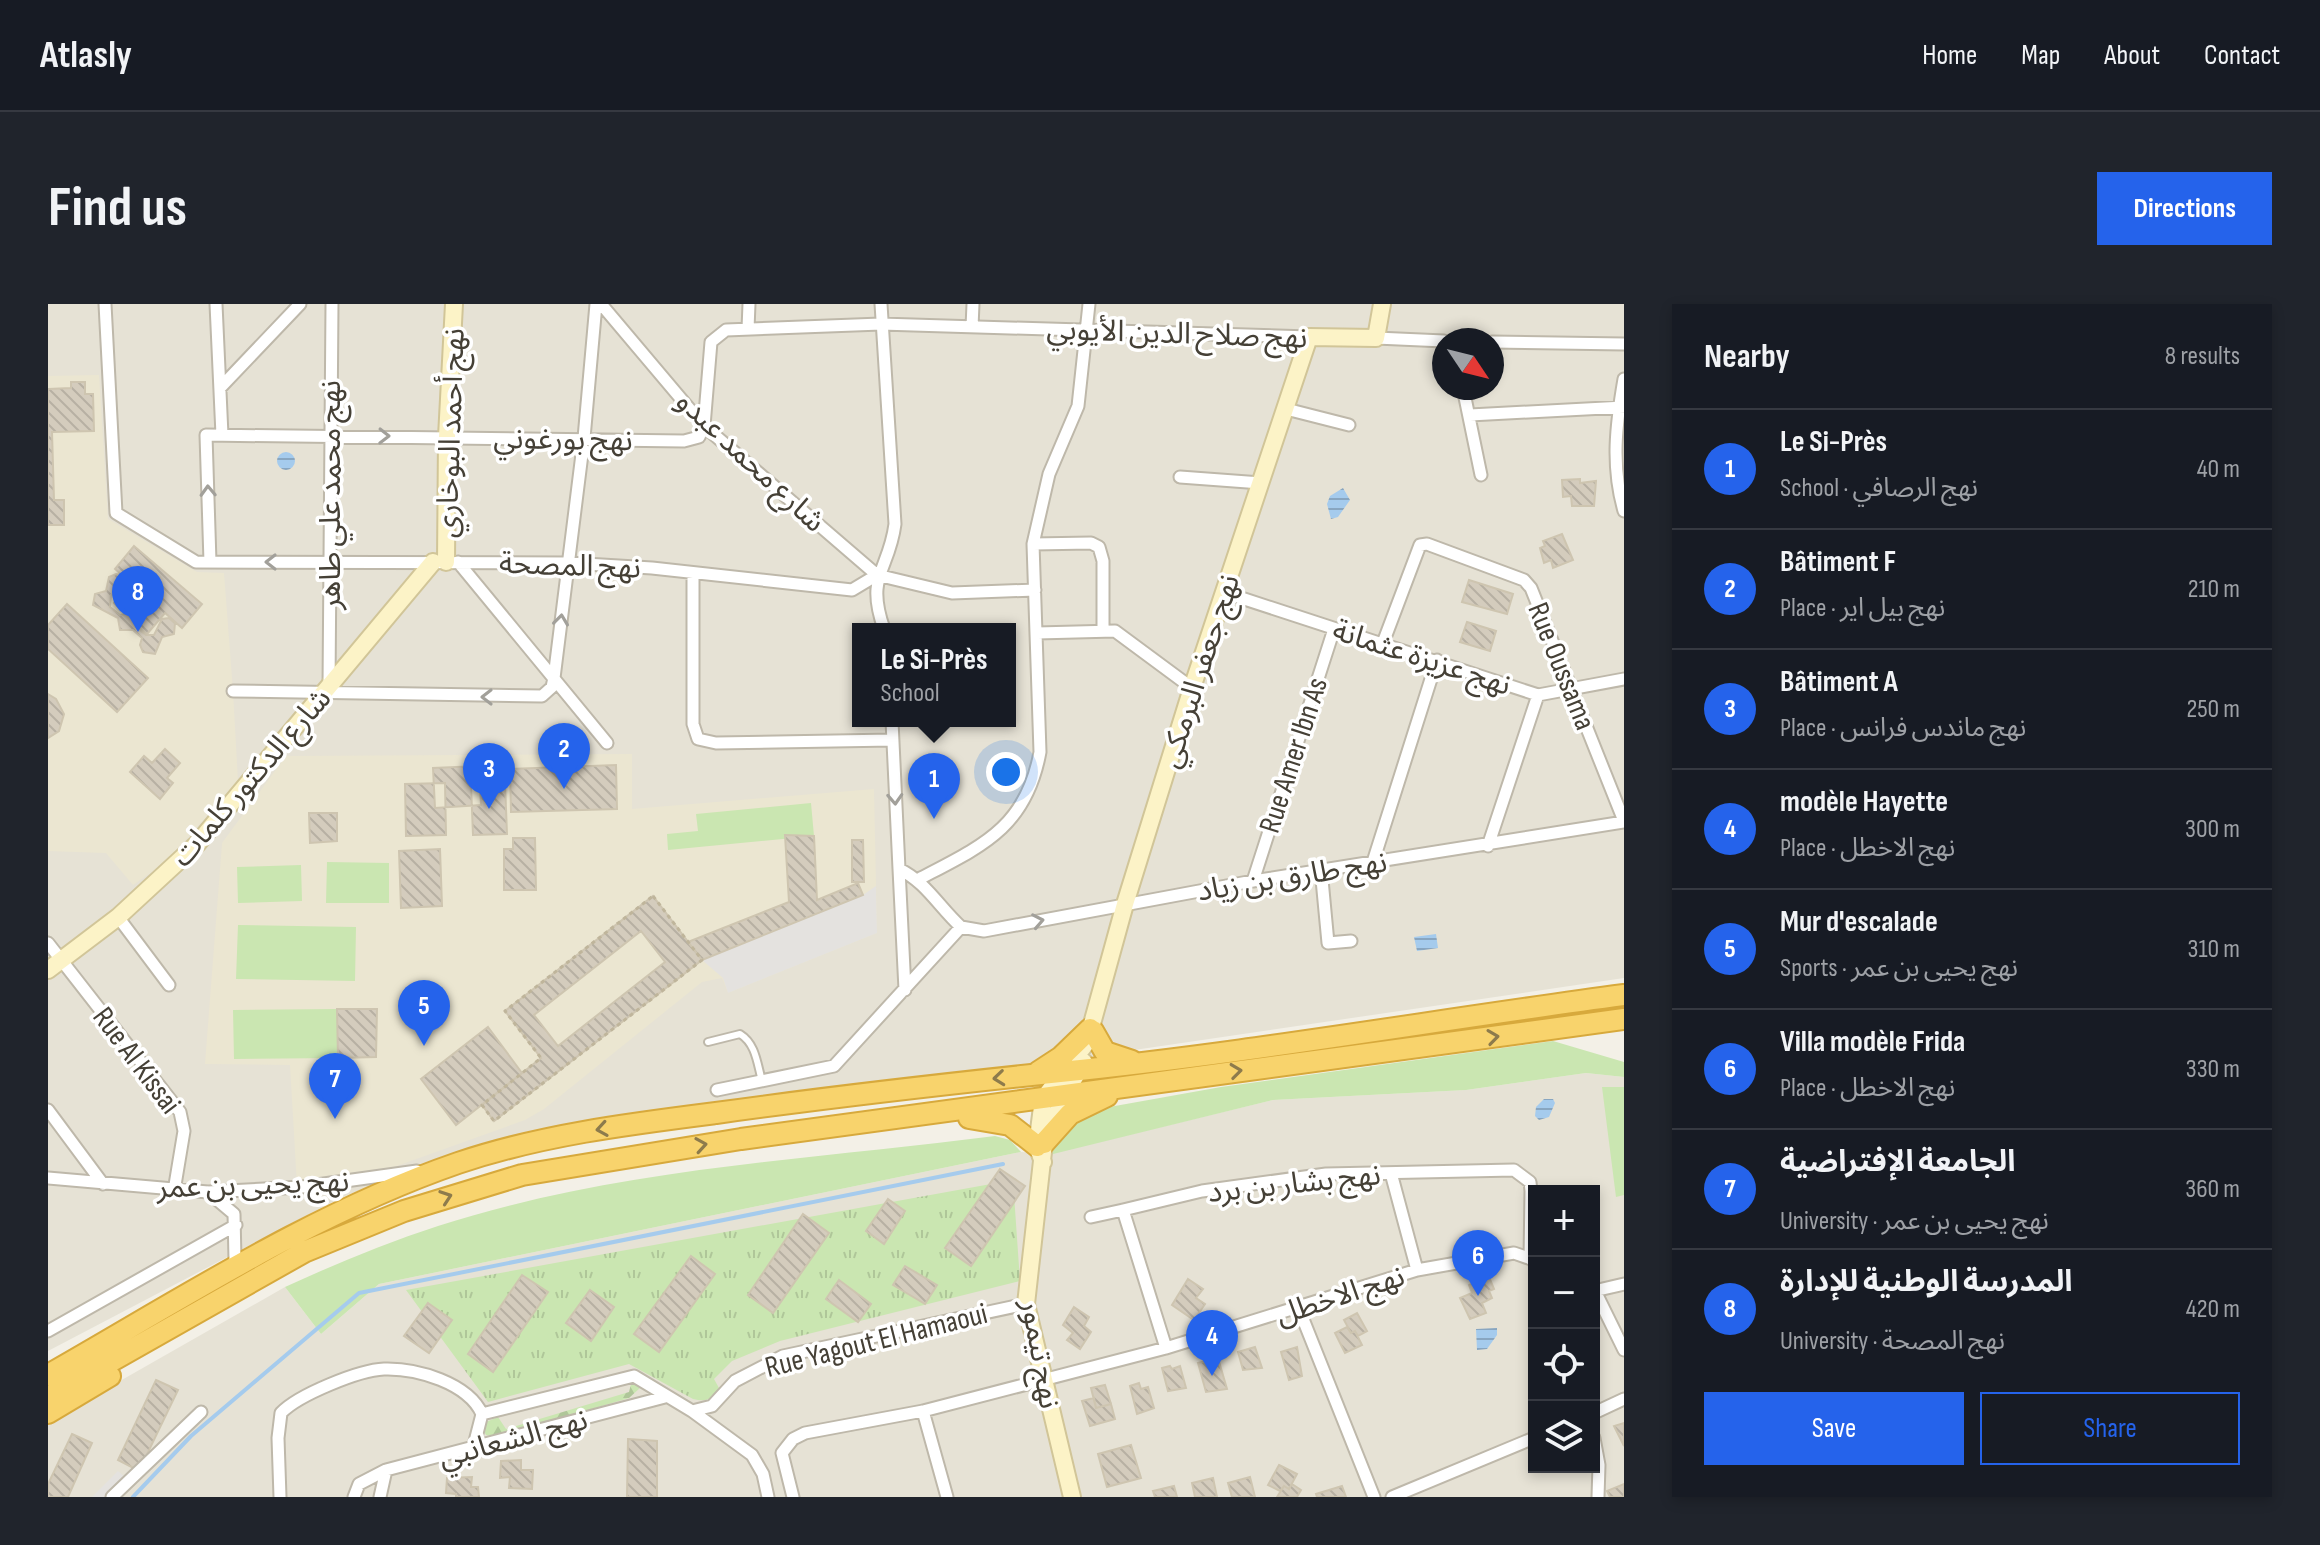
<!DOCTYPE html>
<html lang="en">
<head>
<meta charset="utf-8">
<style>
  :root { --surface:#171b24; --page:#20242c; --text:#f1f3f6; --muted:#9ea1a6; --line:#363941; --accent:#2563eb }
  body { margin:0; font-family:"Sofia Sans Condensed","Noto Sans Arabic",sans-serif; background:var(--page); color:var(--text) }
  .controls { position:absolute; right:24px; bottom:24px; display:grid; overflow:hidden; border-radius:0px; box-shadow:0 4px 12px #0003 }
  .controls button { width:72px; height:72px; display:grid; place-items:center; padding:0; border:0; border-bottom:2px solid var(--line); background:var(--surface); color:var(--text); font:40px sans-serif }
  .compass { position:absolute; left:1384px; top:24px; width:72px; height:72px; border-radius:50%; background:var(--surface); box-shadow:0 4px 12px #0003; rotate:125deg }
  .you { position:absolute; left:958px; top:468px; width:28px; height:28px; margin:-20px; border:6px solid #fff; border-radius:50%; background:#1a73e8; box-shadow:0 0 0 12px #1a73e833 }
  .badge { display:grid; place-items:center; width:52px; height:52px; border-radius:50%; background:var(--accent); color:#fff; font-size:26px; font-weight:700 }
  .pin { position:absolute; translate:-50% -66px; filter:drop-shadow(0 2px 4px #0008) }
  .pin::after { content:''; position:absolute; top:42px; width:28px; height:24px; background:inherit; clip-path:polygon(0 0,100% 0,50% 100%) }
  .popup { position:absolute; left:804px; top:319px; width:164px; height:104px; box-sizing:border-box; display:grid; place-content:center; border-radius:0px; background:var(--surface); filter:drop-shadow(0 2px 6px #0005); font-size:26px; white-space:nowrap; color:var(--muted) }
  .popup b { font-size:30px; color:var(--text) }
  .popup::after { content:''; position:absolute; left:50%; top:100%; margin-left:-16px; border:16px solid transparent; border-top-color:var(--surface) }
  .list { margin:0; padding:0; list-style:none }
  h2 { display:flex; justify-content:space-between; align-items:center; height:104px; margin:0; padding:0 32px; font-size:34px }
  h2 small { font-size:26px; font-weight:400; color:var(--muted) }
  .list li { display:grid; grid-template-columns:52px 1fr auto; gap:24px; align-items:center; box-sizing:border-box; height:120px; padding:0 32px; border-top:2px solid var(--line) }
  .list b { display:block; font-size:30px; white-space:nowrap }
  .list p { margin:0; font-size:26px; white-space:nowrap; color:var(--muted) }
  .list em { font-size:26px; font-style:normal; color:var(--muted) }
  .actions { display:flex; gap:16px; padding:24px 32px }
  .actions a { flex:1; padding:18px 0; border:2px solid var(--accent); border-radius:0px; text-align:center; font-size:28px; color:var(--accent) }
  .actions .main { background:var(--accent); color:#fff }
  .icon { flex:none; width:44px; height:44px; fill:none; stroke:currentColor; stroke-width:2; stroke-linecap:round; stroke-linejoin:round }
  .map { position:relative; flex:none; width:1576px; height:1193px; overflow:hidden; border-radius:0px }
  header { display:flex; align-items:center; gap:48px; box-sizing:border-box; height:112px; padding:0 40px; background:var(--surface); border-bottom:2px solid var(--line) }
  header strong { font-size:38px }
  nav { display:flex; gap:44px; margin-inline-start:auto; font-size:28px }
  .intro { display:flex; align-items:center; justify-content:space-between; box-sizing:border-box; height:192px; padding:0 48px }
  h1 { margin:0; font-size:56px }
  .button { padding:20px 36px; border-radius:0px; background:var(--accent); color:#fff; font-size:28px; font-weight:700 }
  main { display:flex; gap:48px; padding:0 48px }
  aside { flex:1; background:var(--surface); border-radius:0px; box-shadow:0 4px 12px #0003 }
  .map>svg:first-child { display:block }
  .residential { fill:#e6e2d5; fill-rule:evenodd }
  .education { fill:#ebe6d1 }
  .green { fill:#cae6b1 }
  .forest { fill:url(#forest-firs) }
  .park { fill:url(#park-tufts) }
  .parking { fill:#e4e2df }
  .water { fill:url(#water-rules) }
  .lines { fill:none; stroke-linecap:round; stroke-linejoin:round }
  .stream { stroke:#a5cbed; stroke-width:4 }
  .building { fill:url(#building-back-hatch); stroke:#cec5b0; stroke-width:2; fill-rule:evenodd }
  .lane-casing { stroke:#beb8aa; stroke-width:10 }
  .street-casing { stroke:#beb8aa; stroke-width:15 }
  .secondary-casing { stroke:#d1c598; stroke-width:20 }
  .highway-casing { stroke:#d7a93c; stroke-width:24 }
  .path { stroke:#bfb59b; stroke-width:3; stroke-dasharray:4 4; stroke-linecap:butt }
  .lane { stroke:#fff; stroke-width:6 }
  .street { stroke:#fff; stroke-width:11 }
  .secondary { stroke:#fcf3c7; stroke-width:16 }
  .highway { stroke:#f8d36c; stroke-width:20 }
  .oneway { stroke:#a2a09a }
  .oneway2 { stroke:#8d7b4c }
  .labels { text-anchor:middle; stroke-width:7; stroke-linejoin:round; paint-order:stroke }
  .street-label { font-size:30px; fill:#454036; stroke:#fff }
</style>
</head>
<body>
<header>
<strong>Atlasly</strong>
<nav><a>Home</a><a>Map</a><a>About</a><a>Contact</a></nav>
</header>
<div class="intro"><h1>Find us</h1><a class="button">Directions</a></div>
<main>
<div class="map">
<svg width="1576" height="1193" viewBox="0 0 1576 1193">
  <defs>
    <pattern id="forest-firs" width="22" height="20" patternUnits="userSpaceOnUse" patternTransform="scale(2)"><rect width="22" height="20" fill="#cae6b1"/><path d="M5 1l3.5 6h-7zM16 11l3.5 6h-7z" fill="#afc699"/></pattern>
    <pattern id="park-tufts" width="24" height="20" patternUnits="userSpaceOnUse" patternTransform="scale(2)"><rect width="24" height="20" fill="#cae6b1"/><path d="M3 7l-1-3M5 7V3M7 7l1-3M15 17l-1-3M17 17v-4M19 17l1-3" fill="none" stroke="#afc699"/></pattern>
    <pattern id="water-rules" width="6" height="5" patternUnits="userSpaceOnUse" patternTransform="scale(2)"><rect width="6" height="5" fill="#a5cbed"/><path d="M0 2.5h6" fill="none" stroke="#88a6c1"/></pattern>
    <pattern id="building-back-hatch" width="6" height="6" patternUnits="userSpaceOnUse" patternTransform="scale(2)"><rect width="6" height="6" fill="#d4ccbd"/><path d="M-1 5l2 2M0 0l6 6M5-1l2 2" fill="none" stroke="#b7b0a3"/></pattern>
  </defs>
  <rect width="100%" height="100%" fill="#f3f0e7"/>
  <!-- residential -->
  <path class="residential" d="M0,0H1576V674L984,761L554,813L477,828L408,848L292,894L0,1047ZM1396,36H1444V84H1396ZM810,325H962V417H810Z
    M1538,769L1576,773V1193H0V1118L237,983L273,1030L331,980L973,848L1001,850L1225,796L1418,786ZM1486,887H1546V1163H1486Z"/>
  <!-- education -->
  <path class="education" d="M51,71L60,215L149,268L176,269L185,387L190,477L117,559L85,581L58,549L0,547V72Z
    M584,450V505L826,485L829,629L680,689L674,674L654,678L496,805L477,816L332,868L249,882L242,761L157,760L174,539L238,452Z"/>
  <!-- green -->
  <path class="green" d="M763,499L766,532L620,546L619,530L650,527L648,510Z
    M279,558L341,559V599H278Z
    M253,561L254,597L190,599L189,563Z
    M190,621L308,623L307,677L188,675Z
    M289,705L290,754L186,755L185,706Z
    M1505,737L1576,758V773L1538,769L1418,786L1225,796L1001,851L1024,818L1039,807L1173,783Z
    M1554,783H1576V891L1568,893Z
    M947,832L962,836L973,848L331,980L273,1030L237,983C287,960 338,939 390,922C569,864 762,856 947,832Z"/>
  <!-- forest -->
  <path class="forest" d="M584,1076L592,1084L581,1094L448,1133L438,1131L435,1125L438,1118L450,1113L458,1125L581,1088Z"/>
  <!-- park -->
  <path class="park" d="M965,876L972,977L732,1037L684,1057L666,1075L671,1084C665,1096 658,1098 645,1095L581,1060L440,1098L358,986Z"/>
  <!-- parking -->
  <path class="parking" d="M828,582L829,629L680,689L675,674L654,656L815,591Z
    M70,1167L81,1177L65,1193H44Z"/>
  <!-- water -->
  <path class="water" d="M229 157a9 9 0 1 1 18 0a9 9 0 1 1-18 0Z
    M1295,184L1302,196L1290,213L1283,215L1279,200L1282,192Z
    M1388,630L1390,644L1369,647L1366,633Z
    M1496,795H1505L1507,799L1501,813L1491,816L1487,812L1488,803Z
    M1449,1024V1031L1439,1045L1429,1046L1428,1025Z"/>
  <g class="lines">
    <!-- stream -->
    <path class="stream" d="M85,1193L143,1132L311,989L955,860"/>
  </g>
  <!-- building -->
  <path class="building" d="M23,78H37V90H45L46,127L4,128L6,196H16V221H0V85L23,84Z
    M1532,175V179L1548,177L1546,202H1524L1523,192L1515,193L1514,176Z
    M1514,230L1525,256L1505,264L1503,256L1496,259L1492,244L1497,242L1495,237Z
    M86,242L154,300L134,324L117,309L99,330L89,322L108,300L93,287L75,307L66,299L83,279L67,265Z
    M68,270L76,272L79,283L73,289L63,291L62,303L72,311L83,309L86,295L97,292L103,297V305L98,310L91,311L88,323L98,331H106L114,315L121,314L127,319L126,330L114,333L107,350L95,348L92,341L94,334L85,326H72L70,314L45,301L47,290L58,287L61,273Z
    M1421,276L1465,290L1459,310L1414,298Z
    M19,300L100,374L69,408L0,345V321Z
    M1419,318L1448,327L1442,347L1412,338Z
    M0,390L8,395L16,410L11,427L0,434Z
    M117,445L132,459L119,474L125,479L112,495L82,468L96,452L104,459Z
    M568,461L569,505L463,508L462,465Z
    M431,462L433,501L387,504L385,464Z
    M397,479L398,531L358,532L357,480Z
    M457,479L459,530L425,531L423,481Z
    M261,509H289V537L262,539Z
    M737,531L766,532L769,596L810,579L815,591L654,656L640,638L741,598Z
    M465,534H487L488,586H456V545H465Z
    M804,536H815L816,578H804Z
    M392,545L394,602L353,604L351,547Z
    M605,592L654,656L446,817L434,801L493,754L457,707ZM593,627L617,658L510,742L486,711Z
    M289,705H329L328,753L290,754Z
    M440,723L474,769L408,821L373,775Z
    M952,865L977,882L923,962L897,944Z
    M840,895L857,907L836,940L818,927Z
    M755,910L781,929L725,1009L700,991Z
    M643,952L667,970L611,1048L586,1030Z
    M857,962L889,981L877,1000L845,981Z
    M474,971L500,988L445,1068L420,1050Z
    M1441,973L1446,985L1441,987L1444,994L1434,999L1438,1009L1422,1015L1412,994L1424,989L1421,981Z
    M1140,975L1155,985L1148,994L1157,1000L1146,1016L1124,1001Z
    M791,976L823,1000L810,1018L778,995Z
    M542,986L566,1003L543,1037L518,1019Z
    M380,999L404,1016L381,1049L356,1032Z
    M1026,1003L1041,1013L1036,1022L1043,1028L1032,1045L1019,1036L1025,1029L1015,1021Z
    M1309,1009L1319,1027L1310,1032L1307,1027L1303,1029L1296,1016Z
    M1299,1023L1303,1029L1307,1027L1314,1041L1297,1049L1287,1029Z
    M1207,1043L1214,1064L1195,1066L1190,1048Z
    M1249,1043L1254,1072L1241,1076L1233,1048Z
    M1170,1054L1179,1085L1158,1088L1150,1059Z
    M1122,1062L1124,1065L1132,1062L1138,1084L1120,1087L1114,1064Z
    M108,1076L130,1086L91,1167L70,1156Z
    M1091,1079L1093,1085L1100,1083L1106,1104L1089,1110L1082,1082Z
    M1057,1081L1063,1100L1048,1104L1043,1084Z
    M1046,1094L1048,1104L1063,1100L1067,1115L1042,1122L1034,1097Z
    M1576,1119V1142L1566,1122Z
    M24,1130L44,1139L20,1193H0V1180Z
    M580,1135L609,1137V1193H579Z
    M1083,1141L1093,1174L1059,1183L1050,1150Z
    M473,1156V1166H485L484,1185L461,1184L462,1173L452,1174L453,1157Z
    M1231,1161L1249,1170L1241,1185L1236,1182L1232,1187L1220,1181Z
    M424,1173L423,1183H430L431,1193H408V1190L398,1189L399,1174Z
    M1202,1173L1207,1193H1184L1180,1179Z
    M1165,1174L1169,1193H1147L1144,1179Z
    M1244,1180L1253,1186L1249,1193H1229L1236,1182L1241,1185Z
    M1576,1180V1193H1562L1559,1187Z
    M1126,1182L1129,1193H1107L1105,1187Z
    M1294,1182L1298,1193H1269L1268,1190Z"/>
  <g class="lines">
    <!-- lane casing -->
    <g class="lane-casing">
      <path id="lane" d="M660,738L692,730C708,740 709,759 714,777"/>
    </g>
    <!-- street casing -->
    <g class="street-casing">
      <path id="street" d="M57,0L68,209L148,258L521,259L604,264L804,286L829,271
        M168,0L174,131
        M553,0L656,122L829,271L904,289L987,286
        M833,0L847,220C841,267 817,271 836,325
        M924,23L925,0
        M700,25L701,0
        M1328,34L1396,37
        M1444,38L1576,40
        M1576,75C1568,121 1563,162 1576,207
        M172,84L252,0
        M1415,84L1433,171
        M1238,105L1301,121
        M1422,111L1576,103
        M1132,173L1213,179
        M985,240L1043,239L1051,243L1055,257V326
        M162,258L158,131L636,137L651,133L656,122L663,38L678,26L833,20L1261,33
        M410,258L559,439
        M645,269V420L650,435L668,439L844,436
        M1175,288L1490,391L1576,375
        M989,329L1067,327L1144,384
        M1335,339L1372,241L1379,240L1476,276L1483,284L1576,517
        M281,383L284,0
        M185,387L494,392L504,383L506,374L536,134L548,0
        M844,417L851,565C878,578 891,603 913,623
        M1440,542L1490,391
        M1325,558L1389,356
        M851,565L857,686
        M1273,565L1280,639L1303,637
        M871,575C934,542 978,524 992,448L985,240L1001,170L1030,102L1041,0
        M1205,577L1286,325
        M70,613L121,681
        M913,623L936,627L1205,577L1576,518
        M0,639L132,808L136,827L126,887
        M669,786L786,762L913,623
        M0,806L55,880
        M1343,869L1369,966
        M0,874L160,888L254,883L369,867
        M160,888L186,910L187,956
        M1043,913L1075,906
        M1546,987L1576,980
        M1547,987L1576,1046
        M1251,1005L1326,1193
        M0,1027L188,921
        M1118,1044L1075,906L1154,887L1278,870L1466,866L1482,878L1483,887L1482,955
        M644,1107L664,1102L687,1077L735,1052L978,1000
        M875,1107L899,1193
        M1546,1109L1576,1095
        M434,1110L586,1072L644,1107L704,1151L715,1170L720,1193
        M1546,1134L1551,1161L1550,1193
        M64,1193L153,1108
        M232,1193L230,1134L233,1109C250,1091 311,1066 336,1065C369,1064 420,1079 434,1110L425,1145
        M306,1193L311,1180L338,1166
        M332,1193L338,1166L617,1093
        M745,1193L734,1149L745,1135L757,1129L875,1107L1118,1044L1369,966L1466,949L1486,956
        M1344,1193L1486,1134"/>
    </g>
    <!-- secondary casing -->
    <g class="secondary-casing">
      <path id="secondary" d="M398,258L399,133L406,0
        M0,666L70,613L149,540L385,258
        M995,858L989,842L995,795L1039,738L1077,600L1144,384L1261,33L1328,34L1334,0
        M1024,1193L978,1000L996,839L1016,791L1036,758"/>
    </g>
    <!-- highway casing -->
    <g class="highway-casing">
      <path id="highway" d="M1045,727L1057,748L1084,757
        M990,768L1013,753L1042,725
        M921,814L962,821L989,842
        M996,839L1022,810L1059,792
        M0,1071C132,996 265,909 410,859C493,831 581,820 668,809C783,793 897,780 1012,768C1201,749 1388,716 1576,691
        M0,1093L256,948L356,907L474,871L693,835L1576,715
        M0,1109L62,1072"/>
    </g>
    <!-- path -->
    <path class="path" d="M605,592L654,656L446,817L434,801L493,754L457,707Z"/>
    <!-- lane -->
    <use href="#lane" class="lane"/>
    <!-- street -->
    <use href="#street" class="street"/>
    <!-- secondary -->
    <use href="#secondary" class="secondary"/>
    <!-- highway -->
    <use href="#highway" class="highway"/>
  </g>
  <!-- one-way arrows -->
  <defs><path id="oneway-chevron" d="M-2-3.5L2.5 0L-2 3.5" fill="none" stroke-width="1.6" stroke-linecap="round" stroke-linejoin="round" transform="scale(2)"/></defs>
  <g class="oneway">
    <use href="#oneway-chevron" transform="translate(336 132) rotate(1)"/>
    <use href="#oneway-chevron" transform="translate(160 187) rotate(-92)"/>
    <use href="#oneway-chevron" transform="translate(223 258) rotate(-180)"/>
    <use href="#oneway-chevron" transform="translate(513 316) rotate(-83)"/>
    <use href="#oneway-chevron" transform="translate(439 393) rotate(-180)"/>
    <use href="#oneway-chevron" transform="translate(847 495) rotate(87)"/>
    <use href="#oneway-chevron" transform="translate(990 617) rotate(-11)"/>
  </g>
  <g class="oneway2">
    <use href="#oneway-chevron" transform="translate(1445 733) rotate(-8)"/>
    <use href="#oneway-chevron" transform="translate(1188 767) rotate(-7)"/>
    <use href="#oneway-chevron" transform="translate(951 774) rotate(174)"/>
    <use href="#oneway-chevron" transform="translate(554 825) rotate(171)"/>
    <use href="#oneway-chevron" transform="translate(653 841) rotate(-9)"/>
    <use href="#oneway-chevron" transform="translate(398 893) rotate(-19)"/>
  </g>
  <g class="labels">
    <!-- street labels -->
    <g class="street-label">
      <text transform="translate(1129 29) rotate(2)" y="10">نهج صلاح الدين الأيوبي</text>
      <text transform="translate(402 129) rotate(-88)" y="10">نهج أحمد البوخاري</text>
      <text transform="translate(515 135) rotate(1)" y="10">نهج بورغوني</text>
      <text transform="translate(703 157) rotate(43)" y="10">شارع محمد عبدو</text>
      <text transform="translate(282 191) rotate(-90)" y="10">نهج محمد علي طاهر</text>
      <text transform="translate(522 261) rotate(2)" y="10">نهج المصحة</text>
      <text transform="translate(1374 353) rotate(18)" y="10">نهج عزيزة عثمانة</text>
      <text transform="translate(1514 362) rotate(68)" y="10">Rue Oussama</text>
      <text transform="translate(1151 367) rotate(-72)" y="10">نهج جعفر البرمكي</text>
      <text transform="translate(1245 451) rotate(-72)" y="10">Rue Amer Ibn As</text>
      <text transform="translate(203 473) rotate(-49)" y="10">شارع الدكتور كلمات</text>
      <text transform="translate(1244 572) rotate(-9)" y="10">نهج طارق بن زياد</text>
      <text transform="translate(89 756) rotate(53)" y="10">Rue Al Kissai</text>
      <text transform="translate(1246 879) rotate(-6)" y="10">نهج بشار بن برد</text>
      <text transform="translate(205 880) rotate(-2)" y="10">نهج يحيى بن عمر</text>
      <text transform="translate(1292 991) rotate(-18)" y="10">نهج الاخطل</text>
      <text transform="translate(828 1036) rotate(-14)" y="10">Rue Yagout El Hamaoui</text>
      <text transform="translate(993 1050) rotate(80)" y="10">نهج تيمور</text>
      <text transform="translate(465 1134) rotate(-15)" y="10">نهج الشعانبي</text>
    </g>
  </g>
</svg>
<div class="controls">
<button>+</button>
<button>−</button>
<button><svg class="icon" aria-label="locate" viewBox="0 0 24 24"><circle cx="12" cy="12" r="6"/><path d="M12 2v4M12 18v4M2 12h4M18 12h4"/></svg></button>
<button><svg class="icon" aria-label="layers" viewBox="0 0 24 24"><path d="M12 4l9 5-9 5-9-5zM3 14l9 5 9-5"/></svg></button>
</div>
<svg class="compass" viewBox="-18 -18 36 36"><path d="M0-13l5 13h-10z" fill="#e53935"/><path d="M0 13l5-13h-10z" fill="#9ea1a6"/></svg>
<div class="you"></div>
<div class="pin badge" style="left:886px;top:515px">1</div>
<div class="popup"><b>Le Si-Près</b>School</div>
<div class="pin badge" style="left:516px;top:485px">2</div>
<div class="pin badge" style="left:441px;top:505px">3</div>
<div class="pin badge" style="left:1164px;top:1072px">4</div>
<div class="pin badge" style="left:376px;top:742px">5</div>
<div class="pin badge" style="left:1430px;top:992px">6</div>
<div class="pin badge" style="left:287px;top:815px">7</div>
<div class="pin badge" style="left:90px;top:328px">8</div>
</div>
<aside>
<h2>Nearby<small>8 results</small></h2>
<ul class="list">
<li><span class="badge">1</span><div><b>Le Si-Près</b><p>School · نهج الرصافي</p></div><em>40 m</em></li>
<li><span class="badge">2</span><div><b>Bâtiment F</b><p>Place · نهج بيل اير</p></div><em>210 m</em></li>
<li><span class="badge">3</span><div><b>Bâtiment A</b><p>Place · نهج ماندس فرانس</p></div><em>250 m</em></li>
<li><span class="badge">4</span><div><b>modèle Hayette</b><p>Place · نهج الاخطل</p></div><em>300 m</em></li>
<li><span class="badge">5</span><div><b>Mur d'escalade</b><p>Sports · نهج يحيى بن عمر</p></div><em>310 m</em></li>
<li><span class="badge">6</span><div><b>Villa modèle Frida</b><p>Place · نهج الاخطل</p></div><em>330 m</em></li>
<li><span class="badge">7</span><div><b>الجامعة الإفتراضية</b><p>University · نهج يحيى بن عمر</p></div><em>360 m</em></li>
<li><span class="badge">8</span><div><b>المدرسة الوطنية للإدارة</b><p>University · نهج المصحة</p></div><em>420 m</em></li>
</ul>
<div class="actions"><a class="main">Save</a><a>Share</a></div>
</aside>
</main>
</body>
</html>
